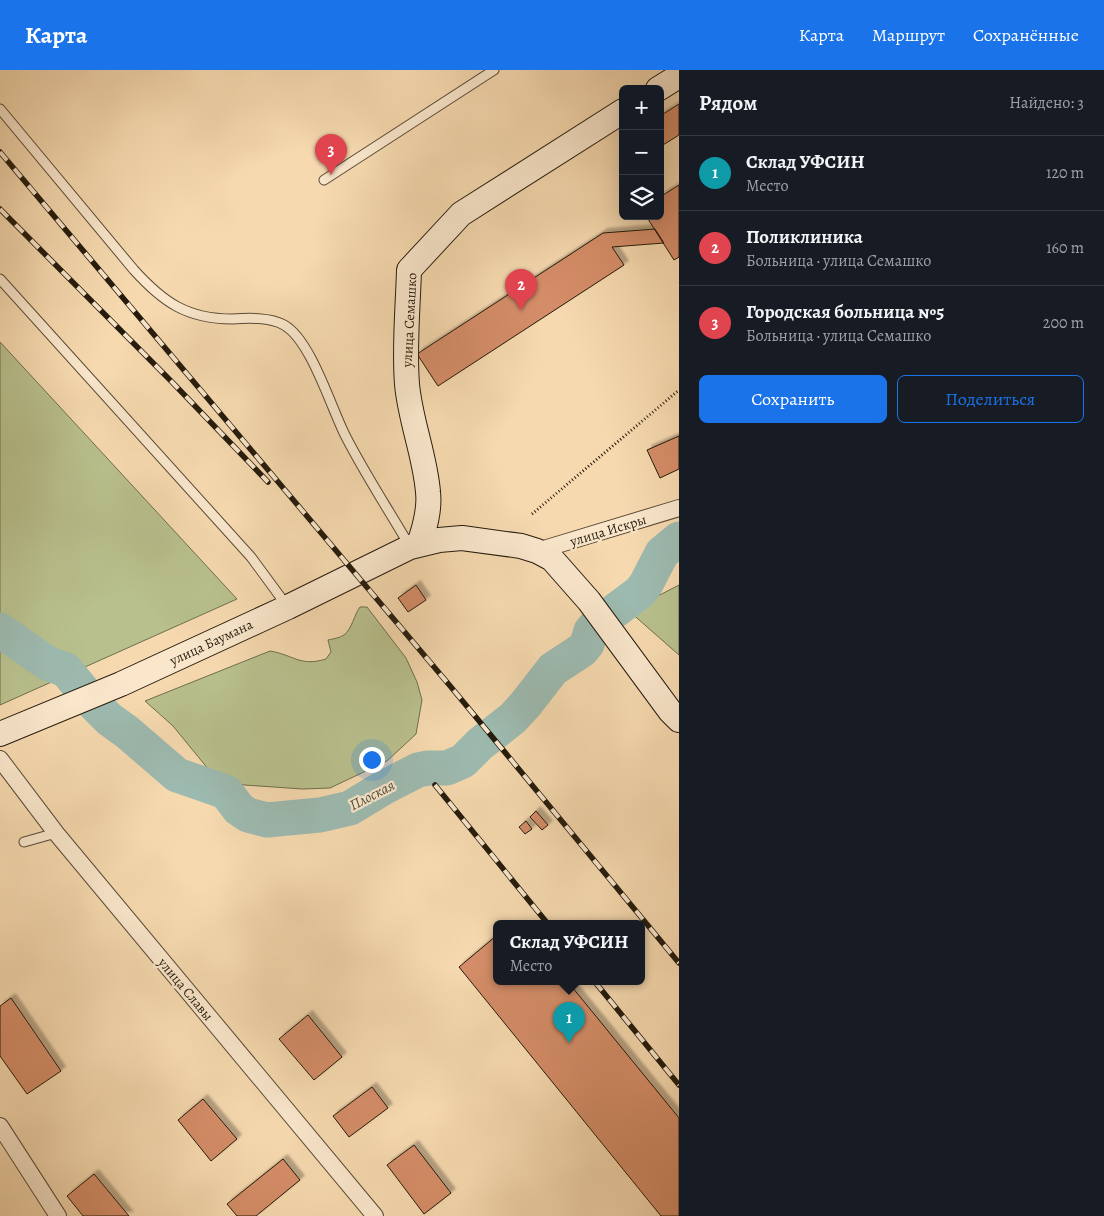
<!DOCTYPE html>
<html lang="ru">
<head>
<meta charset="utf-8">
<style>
  :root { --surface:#171b24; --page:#20242c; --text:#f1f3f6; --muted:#9ea1a6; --line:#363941; --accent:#1a73e8 }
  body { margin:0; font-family:Alegreya,serif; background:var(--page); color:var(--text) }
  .controls { position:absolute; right:15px; top:15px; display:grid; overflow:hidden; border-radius:8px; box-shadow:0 5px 20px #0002 }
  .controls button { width:45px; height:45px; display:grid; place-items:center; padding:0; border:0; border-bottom:1px solid var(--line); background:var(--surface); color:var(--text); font:25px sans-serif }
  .you { position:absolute; left:371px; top:689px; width:18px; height:18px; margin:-12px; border:4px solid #fff; border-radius:50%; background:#1a73e8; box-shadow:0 0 0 8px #1a73e833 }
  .badge { display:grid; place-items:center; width:32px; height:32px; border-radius:50%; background:var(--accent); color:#fff; font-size:16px; font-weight:700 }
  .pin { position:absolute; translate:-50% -41px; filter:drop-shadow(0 1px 2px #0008) }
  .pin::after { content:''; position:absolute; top:26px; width:18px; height:15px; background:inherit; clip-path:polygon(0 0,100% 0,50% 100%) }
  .popup { position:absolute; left:493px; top:850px; width:152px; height:65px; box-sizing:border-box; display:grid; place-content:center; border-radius:8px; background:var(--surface); filter:drop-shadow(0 1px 4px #0005); font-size:16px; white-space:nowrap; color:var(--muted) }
  .popup b { font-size:19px; color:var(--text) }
  .popup::after { content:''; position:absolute; left:50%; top:100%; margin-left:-10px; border:10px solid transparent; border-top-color:var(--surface) }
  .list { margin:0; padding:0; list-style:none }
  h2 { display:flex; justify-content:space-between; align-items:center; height:65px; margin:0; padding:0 20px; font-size:21px }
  h2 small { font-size:16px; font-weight:400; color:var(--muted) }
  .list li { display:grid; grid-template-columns:32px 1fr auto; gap:15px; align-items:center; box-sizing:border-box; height:75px; padding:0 20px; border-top:1px solid var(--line) }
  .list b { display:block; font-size:19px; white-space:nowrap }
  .list p { margin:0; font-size:16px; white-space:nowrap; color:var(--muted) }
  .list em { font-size:16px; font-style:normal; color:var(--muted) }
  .actions { display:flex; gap:10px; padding:15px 20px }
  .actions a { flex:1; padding:11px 0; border:1px solid var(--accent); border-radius:8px; text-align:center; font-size:18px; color:var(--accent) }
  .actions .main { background:var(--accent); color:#fff }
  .icon { flex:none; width:28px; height:28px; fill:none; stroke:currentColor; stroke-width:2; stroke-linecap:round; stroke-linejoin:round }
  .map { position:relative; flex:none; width:679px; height:1146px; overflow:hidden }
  header { display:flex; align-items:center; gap:30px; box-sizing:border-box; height:70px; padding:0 25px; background:var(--accent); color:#fff }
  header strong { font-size:24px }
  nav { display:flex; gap:28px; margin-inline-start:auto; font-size:18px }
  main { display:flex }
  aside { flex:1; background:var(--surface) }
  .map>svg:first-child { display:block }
  .green { fill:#b8c08d; stroke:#6e6e4d }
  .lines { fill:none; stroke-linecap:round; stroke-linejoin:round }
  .river { stroke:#9dbab0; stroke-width:35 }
  .building { fill:#d48d68; stroke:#251b0d; filter:url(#shadow) }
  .lane-casing { stroke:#594a36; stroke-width:11 }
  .street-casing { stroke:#594a36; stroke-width:18 }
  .secondary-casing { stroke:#251b0d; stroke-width:26 }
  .path { stroke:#251b0d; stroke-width:3; stroke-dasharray:1 2.5; stroke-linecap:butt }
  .lane { stroke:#f9e6cb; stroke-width:9 }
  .street { stroke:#f9e6cb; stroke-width:16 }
  .secondary { stroke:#f9e6cb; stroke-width:24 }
  .rail-casing { stroke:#251b0d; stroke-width:5.5 }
  .rail { stroke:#f9e6cb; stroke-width:4; stroke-dasharray:11; stroke-linecap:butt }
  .labels { text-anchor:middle; stroke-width:4.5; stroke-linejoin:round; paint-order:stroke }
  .street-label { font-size:14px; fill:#251b0d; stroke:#f9e6cb }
  .water-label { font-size:15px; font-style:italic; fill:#494b3e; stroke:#f9e6cb }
</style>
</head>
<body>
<header>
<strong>Карта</strong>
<nav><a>Карта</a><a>Маршрут</a><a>Сохранённые</a></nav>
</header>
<main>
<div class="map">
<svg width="679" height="1146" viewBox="0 0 679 1146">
  <defs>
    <filter id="shadow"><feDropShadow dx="4.5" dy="-4.5" stdDeviation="1" flood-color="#0004"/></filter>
  </defs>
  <rect width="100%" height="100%" fill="#f6d9af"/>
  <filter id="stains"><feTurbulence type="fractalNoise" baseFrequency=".004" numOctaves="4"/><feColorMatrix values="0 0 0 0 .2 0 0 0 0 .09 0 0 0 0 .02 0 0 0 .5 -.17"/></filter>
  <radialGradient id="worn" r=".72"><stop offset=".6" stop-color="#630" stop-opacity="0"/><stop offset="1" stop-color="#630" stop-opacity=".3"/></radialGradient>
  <!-- green -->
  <path class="green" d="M0,272L237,529L0,635Z
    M679,515V585L629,541Z
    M360,537H367L406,588L417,612L422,630L416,664L387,691L330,718L302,719L274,717L244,715L227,710L209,700L173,656L145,631L270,581C294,585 300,597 326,589L331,582L328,570C332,569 340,568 344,565C352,559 354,545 360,537Z"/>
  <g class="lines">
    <!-- river -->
    <path class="river" d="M0,560L47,593L66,600L92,632L109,649L127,662L177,705L226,722L239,739L248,745L267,750L320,745L350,738L383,718L418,700L428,698H447L463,691L480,674L513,648L525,635L553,599L582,580L587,574L591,561L596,555L640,522L646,514L662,483L679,469"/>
  </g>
  <!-- building -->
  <path class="building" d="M679,34V65L663,75L660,70V46Z
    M679,115V187L674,190L646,146H660V127Z
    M655,159L664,173L612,177L624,195L438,316L417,284L603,163Z
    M679,366V399L660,408L647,380Z
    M416,515L426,530L408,542L398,528Z
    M536,741L548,755L542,760L530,747Z
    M526,751L532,759L525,764L519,757Z
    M496,866V912H568L679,1048V1146H661L459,897Z
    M11,928L61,1001L27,1024L0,986V936Z
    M308,945L342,987L314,1010L279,969Z
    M372,1017L388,1038L349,1067L333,1046Z
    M203,1029L237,1069L211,1091L178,1050Z
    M414,1075L451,1123L424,1144L387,1095Z
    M283,1089L300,1110L256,1146H237L227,1134Z
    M94,1104L129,1146H83L67,1126Z"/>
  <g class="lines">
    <!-- lane casing -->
    <g class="lane-casing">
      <path id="lane" d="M0,39L134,200C163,232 187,249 232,249C248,248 270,247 284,255C311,270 331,338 346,367C365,404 388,439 409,475
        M324,110L494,0
        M0,209L251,487L287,536
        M24,772L56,763"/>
    </g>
    <!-- street casing -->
    <g class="street-casing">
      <path id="street" d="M537,481L679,438
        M0,689L56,763L375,1146
        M0,1056L58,1146"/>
    </g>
    <!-- secondary casing -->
    <g class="secondary-casing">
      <path id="secondary" d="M658,19L679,6
        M419,474C425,457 430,440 428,422C425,385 410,350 407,314C404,276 408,237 409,200L461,144L623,41
        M0,664L121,614L288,537L410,477L439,470L462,468L521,476L537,481L552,489L589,531L670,641L679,650"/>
    </g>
    <!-- path -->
    <path class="path" d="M532,444L679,320"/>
    <!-- lane -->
    <use href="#lane" class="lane"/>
    <!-- street -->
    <use href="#street" class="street"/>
    <!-- secondary -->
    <use href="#secondary" class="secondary"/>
    <!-- rail casing -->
    <g class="rail-casing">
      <path id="rail" d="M0,82L451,617L679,893
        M0,139L172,312L268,412
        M435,715L548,854
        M595,912L679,1015"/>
    </g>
    <!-- rail -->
    <use href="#rail" class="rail"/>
  </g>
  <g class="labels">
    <!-- street labels -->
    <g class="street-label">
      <text transform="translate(409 250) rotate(-87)" y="5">улица Семашко</text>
      <text transform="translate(608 460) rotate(-17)" y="5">улица Искры</text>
      <text transform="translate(211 572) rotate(-25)" y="5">улица Баумана</text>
      <text transform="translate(186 919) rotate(50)" y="5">улица Славы</text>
    </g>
    <!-- water labels -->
    <g class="water-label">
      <text transform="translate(372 725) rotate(-27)" y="5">Плоская</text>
    </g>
  </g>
  <rect width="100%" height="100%" filter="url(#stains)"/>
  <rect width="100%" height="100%" fill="url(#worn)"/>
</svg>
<div class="controls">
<button>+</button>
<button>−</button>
<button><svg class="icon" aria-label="layers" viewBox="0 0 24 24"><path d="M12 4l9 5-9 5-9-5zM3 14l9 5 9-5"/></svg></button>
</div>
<div class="you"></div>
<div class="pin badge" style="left:569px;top:973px;background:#0f9aa8">1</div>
<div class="popup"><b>Склад УФСИН</b>Место</div>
<div class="pin badge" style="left:521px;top:240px;background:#e0444e">2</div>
<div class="pin badge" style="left:331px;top:105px;background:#e0444e">3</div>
</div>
<aside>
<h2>Рядом<small>Найдено: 3</small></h2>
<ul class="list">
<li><span class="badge" style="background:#0f9aa8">1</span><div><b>Склад УФСИН</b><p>Место</p></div><em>120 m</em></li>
<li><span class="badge" style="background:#e0444e">2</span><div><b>Поликлиника</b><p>Больница · улица Семашко</p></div><em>160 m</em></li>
<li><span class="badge" style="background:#e0444e">3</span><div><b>Городская больница №5</b><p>Больница · улица Семашко</p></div><em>200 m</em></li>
</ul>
<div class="actions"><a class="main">Сохранить</a><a>Поделиться</a></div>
</aside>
</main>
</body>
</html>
